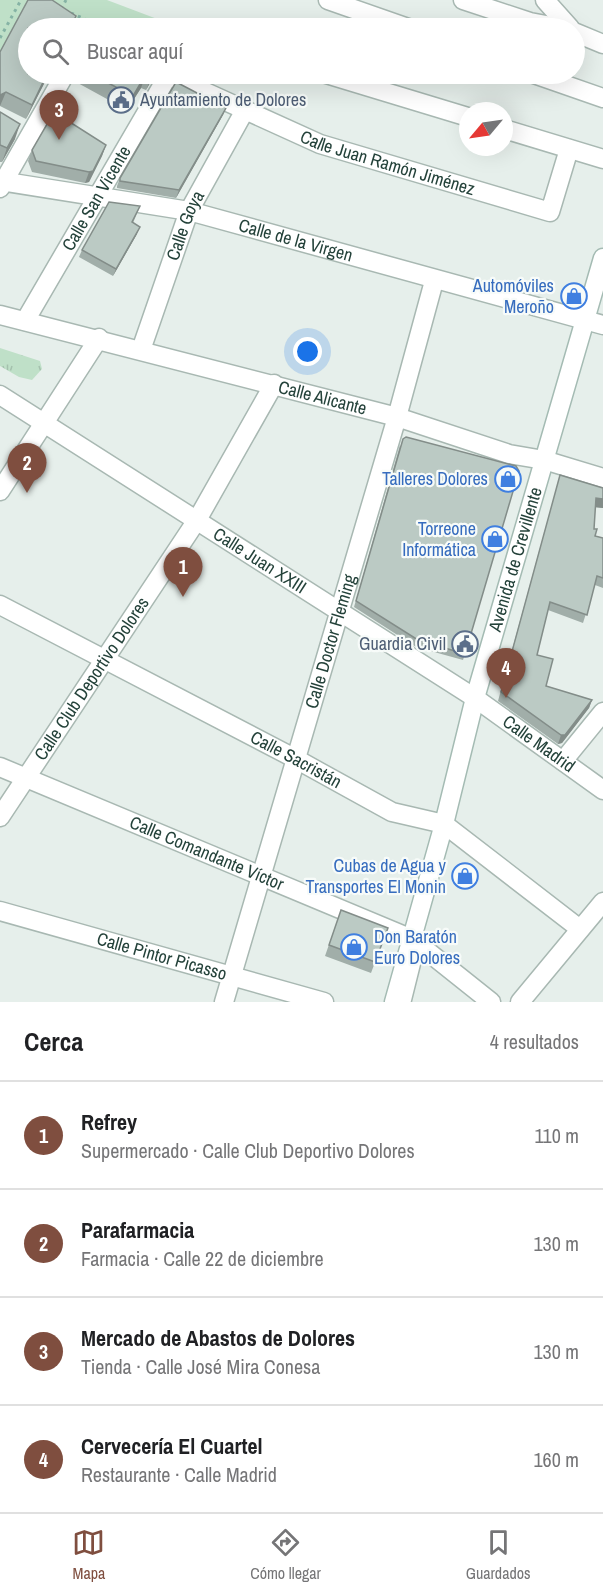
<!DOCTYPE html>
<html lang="es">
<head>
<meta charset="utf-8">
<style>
  :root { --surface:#fff; --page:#f6f6f6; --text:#202124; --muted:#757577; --line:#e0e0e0; --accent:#7f4e3f }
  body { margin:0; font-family:"Archivo Narrow",sans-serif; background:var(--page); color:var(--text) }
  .compass { position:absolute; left:459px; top:102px; width:54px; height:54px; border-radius:50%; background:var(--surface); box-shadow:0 6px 24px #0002; rotate:241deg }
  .you { position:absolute; left:308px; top:352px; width:21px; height:21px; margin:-15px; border:4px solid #fff; border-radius:50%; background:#1a73e8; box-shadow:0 0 0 9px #1a73e833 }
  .badge { display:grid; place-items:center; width:39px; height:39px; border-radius:50%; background:var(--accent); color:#fff; font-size:20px; font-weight:700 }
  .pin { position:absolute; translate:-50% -50px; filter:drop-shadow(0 2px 3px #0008) }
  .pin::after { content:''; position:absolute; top:32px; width:21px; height:18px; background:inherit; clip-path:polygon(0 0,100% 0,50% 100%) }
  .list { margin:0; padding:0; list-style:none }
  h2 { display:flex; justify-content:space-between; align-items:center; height:78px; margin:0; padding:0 24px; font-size:26px }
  h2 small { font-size:20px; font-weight:400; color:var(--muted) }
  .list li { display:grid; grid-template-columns:39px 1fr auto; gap:18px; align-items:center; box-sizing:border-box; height:108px; padding:0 24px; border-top:2px solid var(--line) }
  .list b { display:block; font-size:22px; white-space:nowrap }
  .list p { margin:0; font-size:20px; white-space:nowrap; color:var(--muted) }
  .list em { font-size:20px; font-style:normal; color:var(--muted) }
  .icon { flex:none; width:33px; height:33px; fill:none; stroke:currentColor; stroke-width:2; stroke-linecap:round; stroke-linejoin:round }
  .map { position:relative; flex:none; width:603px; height:1002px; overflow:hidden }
  .search { position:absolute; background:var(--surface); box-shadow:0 6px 24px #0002; left:18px; right:18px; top:18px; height:66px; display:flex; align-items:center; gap:15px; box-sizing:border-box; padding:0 21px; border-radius:33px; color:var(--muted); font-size:22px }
  .sheet { height:510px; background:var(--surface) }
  nav { display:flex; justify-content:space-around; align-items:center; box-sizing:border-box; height:84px; border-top:2px solid var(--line); background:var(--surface); font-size:16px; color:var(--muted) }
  nav a { display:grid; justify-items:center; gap:3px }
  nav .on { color:var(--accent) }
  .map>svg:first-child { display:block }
  .grass { fill:url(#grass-tufts) }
  .park { fill:#bfe0c8 }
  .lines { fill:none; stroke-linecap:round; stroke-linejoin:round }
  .lane-casing { stroke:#a8b8b2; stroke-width:12 }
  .street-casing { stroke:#a8b8b2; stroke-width:21 }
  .secondary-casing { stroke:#a4bbb3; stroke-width:21 }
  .path { stroke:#86b3a5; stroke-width:3; stroke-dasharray:3 4.5; stroke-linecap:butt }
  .lane { stroke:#fff; stroke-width:9 }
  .street { stroke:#fff; stroke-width:18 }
  .secondary { stroke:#fff; stroke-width:18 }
  .wall { fill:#a1aea9 }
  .shaded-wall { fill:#838d89 }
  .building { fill:#bbcac4; stroke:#838d89; stroke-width:1.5 }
  .labels { text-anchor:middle; stroke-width:4.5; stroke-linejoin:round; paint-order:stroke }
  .service-label { font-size:18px; fill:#4e5e75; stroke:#f7fbf9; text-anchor:start }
  .street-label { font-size:18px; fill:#24423a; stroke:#f7fbf9 }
  .shop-label { font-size:18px; fill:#366cbe; stroke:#f7fbf9; text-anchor:end }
</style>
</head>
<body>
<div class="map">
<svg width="603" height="1002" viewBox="0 0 603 1002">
  <defs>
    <pattern id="grass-tufts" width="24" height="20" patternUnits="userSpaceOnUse" patternTransform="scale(1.5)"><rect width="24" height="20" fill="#bfe0c8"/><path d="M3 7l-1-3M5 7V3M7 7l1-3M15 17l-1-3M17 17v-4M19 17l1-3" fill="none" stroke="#a4c1ad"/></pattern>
  </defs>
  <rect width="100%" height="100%" fill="#e6efeb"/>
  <!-- grass -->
  <path class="grass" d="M0,348L40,361L42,369L32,380L19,377L0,366Z"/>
  <!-- park -->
  <path class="park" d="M0,0H107L181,28H69L30,3L0,57Z"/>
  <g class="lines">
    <!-- lane casing -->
    <g class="lane-casing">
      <path id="lane" d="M406,1002L420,946"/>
    </g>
    <!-- street casing -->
    <g class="street-casing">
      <g id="street">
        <path d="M328,0L408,28"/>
        <path d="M463,0L530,22L562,28"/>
        <path d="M545,0L570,28"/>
        <path d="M574,32L603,44"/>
        <path d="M326,74L468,117"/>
        <path d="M534,74L603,98"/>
        <path id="s1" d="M168,75L320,144L550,212L569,149"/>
        <path d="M504,129L603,159"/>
        <path id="s2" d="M0,181L189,211L603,325"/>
        <path d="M0,188L65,74"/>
        <path id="s3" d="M0,315L397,417L509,454L544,460L603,478"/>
        <path id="s4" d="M25,321L169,74"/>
        <path id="s5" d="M141,350L189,211L245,110"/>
        <path id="s6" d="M0,395L475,698L603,790"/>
        <path d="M0,491L99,338"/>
        <path id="s7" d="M0,605L296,759L392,812L444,824L580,929"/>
        <path d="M563,761L603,712"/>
        <path id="s8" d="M0,767L412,939L491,1002"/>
        <path id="s9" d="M0,817L197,520L274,384"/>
        <path id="s10" d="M0,911L324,1002"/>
        <path id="s11" d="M224,1002L397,417L434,281"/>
        <path d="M520,1002L603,902"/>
      </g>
    </g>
    <!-- secondary casing -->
    <g class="secondary-casing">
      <g id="secondary">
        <path id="s12" d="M394,1002L444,824L475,698L603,258"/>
      </g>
    </g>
    <!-- path -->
    <path class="path" d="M61,9L66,0
      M71,13L105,28
      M0,38L21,0"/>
    <!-- lane -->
    <use href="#lane" class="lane"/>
    <!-- street -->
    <use href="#street" class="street"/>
    <!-- secondary -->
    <use href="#secondary" class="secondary"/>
  </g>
  <!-- wall -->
  <path class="wall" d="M0,52L28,74H49L26,119L0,106Z
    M79,74H155L146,90L141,88L127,110L76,82Z
    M226,108L223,115L176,198L117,188V186L120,178Z
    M0,112L15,139L2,162H0Z
    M106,145L102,156L89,182L85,183L32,172L28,161L32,150Z
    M140,206L133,223L137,234L113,276L79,257L82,250Z
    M400,445L465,654L463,660L416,647L354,607Z
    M560,475L603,488V508L595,507L594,529L595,536L603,538V588L595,585L583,623L548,610L537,655L546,686L592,700L589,708L562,743L558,744L498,701Z
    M341,910L388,928L371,973L325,956Z"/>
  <!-- shaded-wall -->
  <path class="shaded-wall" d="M47,74H49L26,119L32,105Z
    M146,74L141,88L127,110L133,96Z
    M153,74H155L146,90L152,76Z
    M6,92L0,106V95Z
    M226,108L223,115L176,198L179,190Z
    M20,124L15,139L2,162L7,148Z
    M106,145L102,156L89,182L85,183L89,172Z
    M140,227L137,234L113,276L116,269Z
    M596,498L603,499V508L593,507Z
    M592,700L589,708L562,743L558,744L561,735Z"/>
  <!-- building -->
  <path class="building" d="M28,0H52L76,16L70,28H28V74H47L32,105L6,92L0,95V52Z
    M91,74H153L152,76L146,74L133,96Z
    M176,82L226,108L179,190L120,181V178Z
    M0,112L20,124L7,148L0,145Z
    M54,112L106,145L93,171L89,172L36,161L32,150Z
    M109,202L140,206L132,222L140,227L116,269L82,250Z
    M406,437L516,466L519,471L465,654L418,640L356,601L403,439Z
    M560,475L603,488V499L596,498L594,529H597L595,536L603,538V578L597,576L587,615L550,602L537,655L553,659L546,686L592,700L565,735H561L501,692Z
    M341,910L388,928L375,962L329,945Z"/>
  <!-- icons -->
  <defs>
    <g id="civic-ring" transform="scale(1.35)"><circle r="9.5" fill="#f7fbf9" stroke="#5c6f8a" stroke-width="1.5"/><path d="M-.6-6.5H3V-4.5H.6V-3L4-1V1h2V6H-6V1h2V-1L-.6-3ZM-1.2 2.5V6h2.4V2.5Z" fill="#5c6f8a"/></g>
    <g id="shop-ring" transform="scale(1.35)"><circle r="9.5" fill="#f7fbf9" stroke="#3f7fe0" stroke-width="1.5"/><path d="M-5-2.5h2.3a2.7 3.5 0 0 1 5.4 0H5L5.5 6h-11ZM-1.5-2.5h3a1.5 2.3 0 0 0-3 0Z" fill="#3f7fe0"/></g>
  </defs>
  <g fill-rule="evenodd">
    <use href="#civic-ring" x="121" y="100"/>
    <use href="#shop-ring" x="574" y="296"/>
    <use href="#shop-ring" x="508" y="479"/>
    <use href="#shop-ring" x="495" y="539"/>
    <use href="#civic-ring" x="465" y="644"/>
    <use href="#shop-ring" x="465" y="876"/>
    <use href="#shop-ring" x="354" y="947"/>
  </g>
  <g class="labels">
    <!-- service labels -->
    <g class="service-label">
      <text x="140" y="106">Ayuntamiento de Dolores</text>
      <text x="446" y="650" text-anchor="end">Guardia Civil</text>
    </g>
    <!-- street labels -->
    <g class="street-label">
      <text dy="6" stroke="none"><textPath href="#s1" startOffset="237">Calle Juan Ramón Jiménez</textPath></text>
      <text dy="6" stroke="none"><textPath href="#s4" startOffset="142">Calle San Vicente</textPath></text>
      <text dy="6" stroke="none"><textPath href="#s5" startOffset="132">Calle Goya</textPath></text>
      <text dy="6" stroke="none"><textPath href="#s2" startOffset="302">Calle de la Virgen</textPath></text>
      <text dy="6" stroke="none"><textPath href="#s3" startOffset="333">Calle Alicante</textPath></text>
      <text dy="6" stroke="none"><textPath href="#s6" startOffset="308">Calle Juan XXIII</textPath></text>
      <text dy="6" stroke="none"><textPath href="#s12" startOffset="459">Avenida de Crevillente</textPath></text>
      <text dy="6" stroke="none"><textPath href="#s11" startOffset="376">Calle Doctor Fleming</textPath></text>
      <text dy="6" stroke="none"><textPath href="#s9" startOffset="166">Calle Club Deportivo Dolores</textPath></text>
      <text dy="6" stroke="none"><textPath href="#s6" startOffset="642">Calle Madrid</textPath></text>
      <text dy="6" stroke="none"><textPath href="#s7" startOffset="334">Calle Sacristán</textPath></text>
      <text dy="6" stroke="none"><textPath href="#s8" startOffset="224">Calle Comandante Víctor</textPath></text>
      <text dy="6" stroke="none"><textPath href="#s10" startOffset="168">Calle Pintor Picasso</textPath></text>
    </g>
    <!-- shop labels -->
    <g class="shop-label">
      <text x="554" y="292">Automóviles<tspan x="554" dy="21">Meroño</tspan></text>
      <text x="488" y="485">Talleres Dolores</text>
      <text x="476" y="535">Torreone<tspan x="476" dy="21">Informática</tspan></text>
      <text x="446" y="872">Cubas de Agua y<tspan x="446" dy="21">Transportes El Monin</tspan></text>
      <text x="374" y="943" text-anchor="start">Don Baratón<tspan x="374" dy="21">Euro Dolores</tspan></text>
    </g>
  </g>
</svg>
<svg class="compass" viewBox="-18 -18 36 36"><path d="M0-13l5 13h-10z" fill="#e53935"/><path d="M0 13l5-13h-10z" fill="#757577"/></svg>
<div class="you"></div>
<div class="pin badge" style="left:183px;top:597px">1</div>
<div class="pin badge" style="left:27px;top:493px">2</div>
<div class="pin badge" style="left:59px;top:140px">3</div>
<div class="pin badge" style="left:506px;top:698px">4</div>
<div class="search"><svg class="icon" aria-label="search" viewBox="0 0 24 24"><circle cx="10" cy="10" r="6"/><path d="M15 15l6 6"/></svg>Buscar aquí</div>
</div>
<section class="sheet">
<h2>Cerca<small>4 resultados</small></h2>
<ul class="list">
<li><span class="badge">1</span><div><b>Refrey</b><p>Supermercado · Calle Club Deportivo Dolores</p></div><em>110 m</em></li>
<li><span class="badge">2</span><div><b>Parafarmacia</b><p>Farmacia · Calle 22 de diciembre</p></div><em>130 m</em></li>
<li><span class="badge">3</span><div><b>Mercado de Abastos de Dolores</b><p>Tienda · Calle José Mira Conesa</p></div><em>130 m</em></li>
<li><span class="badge">4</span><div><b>Cervecería El Cuartel</b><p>Restaurante · Calle Madrid</p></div><em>160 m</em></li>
</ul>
</section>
<nav>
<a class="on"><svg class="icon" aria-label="map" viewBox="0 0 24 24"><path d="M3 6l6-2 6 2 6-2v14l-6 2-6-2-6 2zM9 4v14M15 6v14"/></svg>Mapa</a>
<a><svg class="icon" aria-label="directions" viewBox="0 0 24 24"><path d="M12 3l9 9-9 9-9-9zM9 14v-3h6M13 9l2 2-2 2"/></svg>Cómo llegar</a>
<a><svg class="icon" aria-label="saved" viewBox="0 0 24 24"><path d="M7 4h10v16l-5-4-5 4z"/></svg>Guardados</a>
</nav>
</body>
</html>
